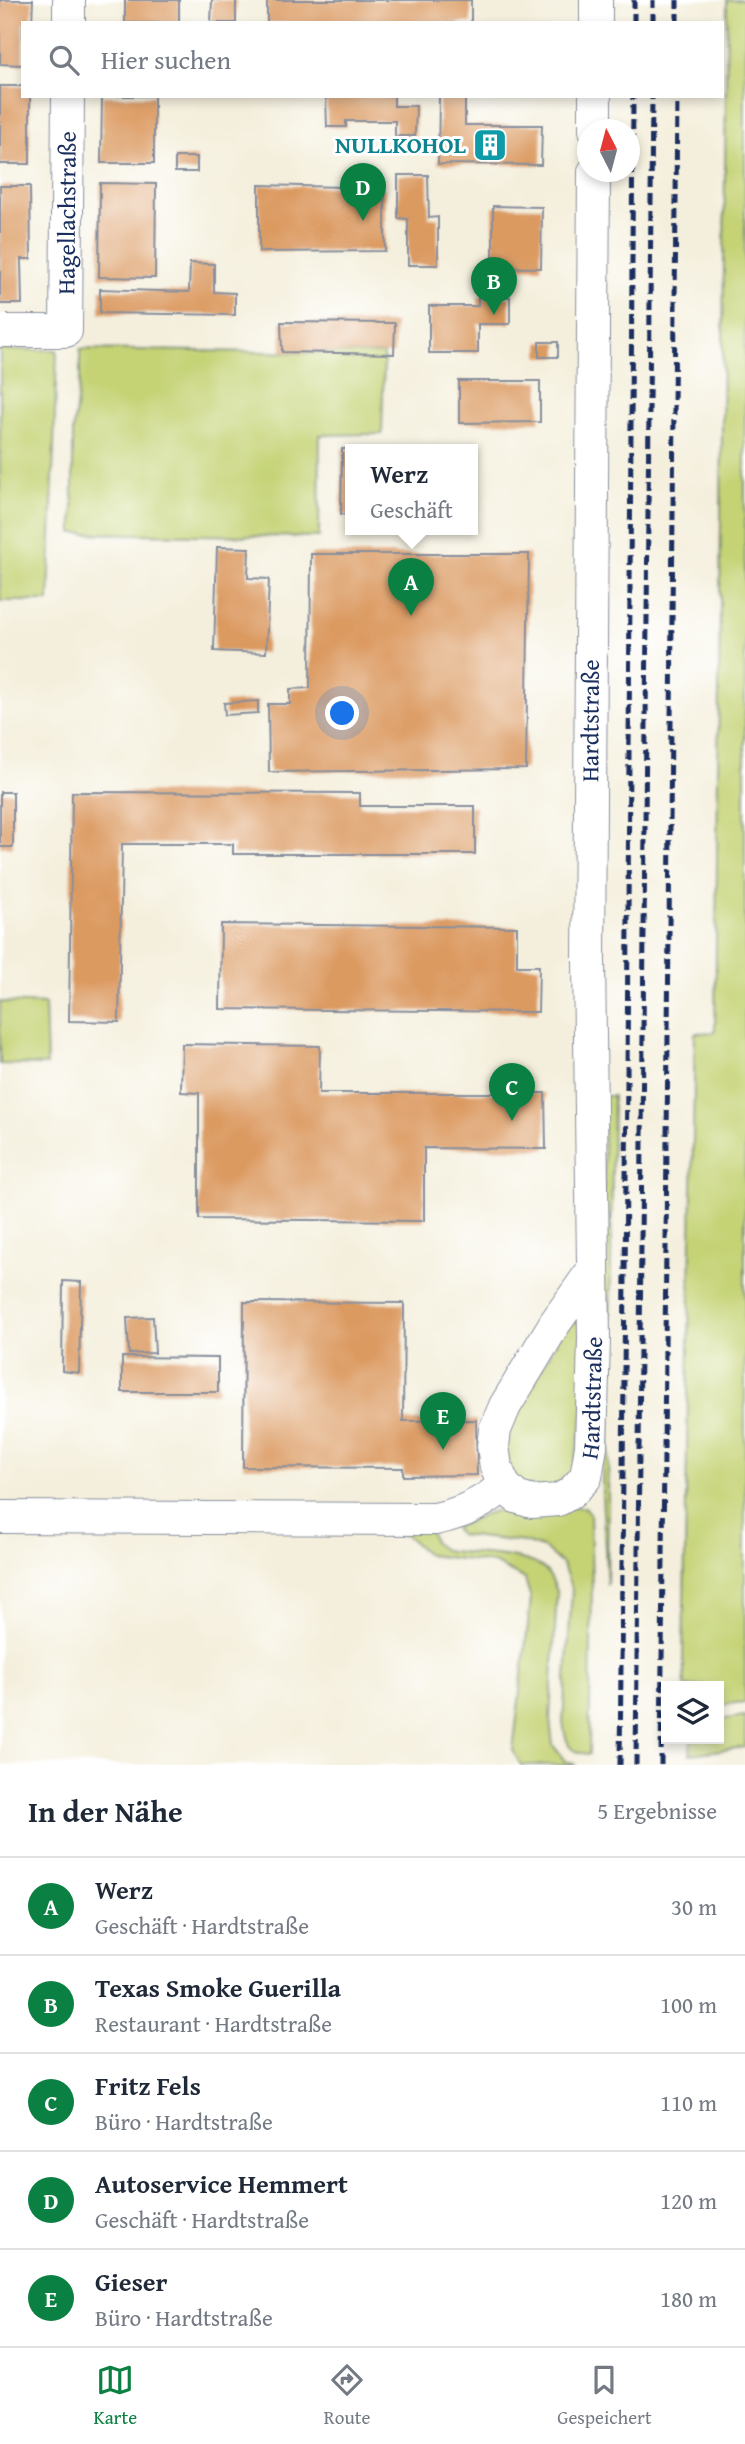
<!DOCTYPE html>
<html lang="de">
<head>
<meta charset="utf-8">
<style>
  :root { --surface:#fff; --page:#f2f2f3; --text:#1f2937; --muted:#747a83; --line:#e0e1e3; --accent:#0b8043 }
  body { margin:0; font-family:"Gentium Book Plus",serif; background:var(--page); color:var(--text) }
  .controls { position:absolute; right:21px; bottom:21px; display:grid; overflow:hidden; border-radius:0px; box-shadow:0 4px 10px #0003 }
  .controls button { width:63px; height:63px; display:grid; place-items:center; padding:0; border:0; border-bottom:2px solid var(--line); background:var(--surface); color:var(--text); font:35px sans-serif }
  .compass { position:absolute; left:577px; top:119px; width:63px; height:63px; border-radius:50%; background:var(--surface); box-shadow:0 4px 10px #0003; rotate:354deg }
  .you { position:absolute; left:343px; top:714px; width:24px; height:24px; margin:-18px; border:5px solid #fff; border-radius:50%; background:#1a73e8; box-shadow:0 0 0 10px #1a73e833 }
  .badge { display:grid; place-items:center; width:46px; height:46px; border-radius:50%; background:var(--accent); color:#fff; font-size:23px; font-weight:700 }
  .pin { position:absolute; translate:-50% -58px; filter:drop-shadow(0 2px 4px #0008) }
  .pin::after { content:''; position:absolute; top:37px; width:24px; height:21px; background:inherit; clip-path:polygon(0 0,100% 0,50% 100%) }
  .popup { position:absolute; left:345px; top:444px; width:133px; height:91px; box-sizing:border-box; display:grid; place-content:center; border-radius:0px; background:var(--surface); filter:drop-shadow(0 2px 5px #0005); font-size:23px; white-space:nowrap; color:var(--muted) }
  .popup b { font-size:26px; color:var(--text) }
  .popup::after { content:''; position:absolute; left:50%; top:100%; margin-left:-14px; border:14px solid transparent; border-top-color:var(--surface) }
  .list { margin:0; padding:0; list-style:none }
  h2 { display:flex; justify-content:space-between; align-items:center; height:91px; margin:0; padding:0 28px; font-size:30px }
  h2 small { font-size:23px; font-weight:400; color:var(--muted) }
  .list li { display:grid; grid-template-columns:46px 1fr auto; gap:21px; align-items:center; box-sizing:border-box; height:98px; padding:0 28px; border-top:2px solid var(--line) }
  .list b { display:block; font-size:26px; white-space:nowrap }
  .list p { margin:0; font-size:23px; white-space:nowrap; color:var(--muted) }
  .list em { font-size:23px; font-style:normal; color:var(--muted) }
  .icon { flex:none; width:38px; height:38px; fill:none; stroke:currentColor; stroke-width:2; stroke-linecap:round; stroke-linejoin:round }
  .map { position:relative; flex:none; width:745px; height:1765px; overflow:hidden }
  .search { position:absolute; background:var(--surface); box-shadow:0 4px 10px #0003; left:21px; right:21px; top:21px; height:77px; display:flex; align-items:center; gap:18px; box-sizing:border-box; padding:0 24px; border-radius:0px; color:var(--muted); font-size:26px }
  .sheet { height:581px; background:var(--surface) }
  nav { display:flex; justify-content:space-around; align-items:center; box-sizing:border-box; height:98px; border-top:2px solid var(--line); background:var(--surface); font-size:19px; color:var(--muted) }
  nav a { display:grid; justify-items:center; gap:4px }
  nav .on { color:var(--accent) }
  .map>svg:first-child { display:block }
  .green { fill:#c5d374; stroke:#708169; stroke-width:2 }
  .building { fill:#db9a61 }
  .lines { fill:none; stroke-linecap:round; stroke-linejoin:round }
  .minor-casing { stroke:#888f9d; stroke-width:34 }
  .minor { stroke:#fff; stroke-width:32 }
  .rail { stroke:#1b2f5e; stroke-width:5; stroke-dasharray:10 5; stroke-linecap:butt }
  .labels { text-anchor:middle; stroke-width:6; stroke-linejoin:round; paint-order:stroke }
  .culture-label { font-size:24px; font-weight:bold; fill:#0d838f; stroke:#fff; text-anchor:end }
  .street-label { font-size:24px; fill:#1b2f5e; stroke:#fff }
</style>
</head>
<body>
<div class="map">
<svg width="745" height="1765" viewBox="0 0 745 1765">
  <rect width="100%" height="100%" fill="#fff"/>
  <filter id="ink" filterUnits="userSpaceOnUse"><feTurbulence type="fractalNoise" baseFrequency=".0143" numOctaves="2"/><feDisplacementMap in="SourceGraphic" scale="14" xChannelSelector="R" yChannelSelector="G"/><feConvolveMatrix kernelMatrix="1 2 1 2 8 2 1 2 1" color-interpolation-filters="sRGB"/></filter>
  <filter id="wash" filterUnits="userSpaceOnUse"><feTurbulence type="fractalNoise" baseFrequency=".00686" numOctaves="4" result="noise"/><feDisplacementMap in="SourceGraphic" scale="28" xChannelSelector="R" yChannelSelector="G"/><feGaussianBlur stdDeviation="1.57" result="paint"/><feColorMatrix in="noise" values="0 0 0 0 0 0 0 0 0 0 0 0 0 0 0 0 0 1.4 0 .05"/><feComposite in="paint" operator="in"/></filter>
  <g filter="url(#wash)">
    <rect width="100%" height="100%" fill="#f4efdc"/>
    <!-- green -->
    <path class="green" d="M727,0H745V1702L719,1705V1686H685L683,1657L695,1033L715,1032Z
      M80,349L384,354L382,434L320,435L319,537L73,533V431L80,378Z
      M0,350H57L49,601H0Z
      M0,1002L45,1004L47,1065L0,1064Z
      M604,1096H613L607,1585L602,1493Z
      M575,1322L582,1324L584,1411L572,1475L550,1488L521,1485L512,1476L504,1445L509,1427L563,1331Z
      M585,1507L590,1513L592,1586L589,1754C568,1753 565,1740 563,1721L572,1590L563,1565L545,1549L524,1542L460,1535L454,1528L494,1511Z
      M348,1529L427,1530L432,1535L434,1543L444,1550C468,1554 519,1554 538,1565C549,1571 552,1580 557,1591L550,1720L553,1745L565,1761L576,1765H521L513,1751L531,1599L525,1579L494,1563L428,1555L406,1535Z
      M745,1716V1747L690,1754L691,1739H719V1720Z"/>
    <g id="blocks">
      <!-- building -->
      <path class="building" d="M0,0H33L32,23H23V65L0,64Z
        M125,0H179V23H125Z
        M212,0H236V23H211Z
        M267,0H471V23H267Z
        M0,86H23V96H30V164H0Z
        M102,96H154V163H101Z
        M326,96H394V106H416L415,136H395V121H346V127H327Z
        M439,96H465V125H542L541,165L438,164Z
        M175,157H197V172H175Z
        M398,175H428L429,218L438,217V265H408V219L398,218Z
        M100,183L156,184L155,278L99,277Z
        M259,185L385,188V251L259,252Z
        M0,186H30L31,259H21L22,304H0Z
        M493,206L542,207L541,268L493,267Z
        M190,263L214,264V292L235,293V315L100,313V289L189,292Z
        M478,297H510V324H478V353H429V306H478Z
        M281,322L395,323L394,354L282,352Z
        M539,342H558V357H539Z
        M459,381H540V422L459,423Z
        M342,449H350V515L341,514Z
        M217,547L249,548L248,578L269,579L266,653L214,651Z
        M311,554H529L526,769L269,772L268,704H290V689L310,688Z
        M258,701V713L225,715L224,703Z
        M0,792H13V847H0Z
        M72,792L360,793V806H475V854H233V844H122L119,1022L69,1021Z
        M221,924L517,927V966H539L538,1012L220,1009Z
        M182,1044L320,1046L319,1093H545L546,1149L424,1148V1221L199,1219V1093L181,1092Z
        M63,1281L81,1282L79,1373L62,1371Z
        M244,1302L404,1303L403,1421L476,1420L477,1475L403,1476V1468L243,1467Z
        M153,1317L155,1353L129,1354L127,1318Z
        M122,1357L218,1358V1392H122Z"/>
    </g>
  </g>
  <g filter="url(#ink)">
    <use href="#blocks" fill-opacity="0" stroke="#888f9d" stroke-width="2"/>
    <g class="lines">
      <!-- minor casing -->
      <g class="minor-casing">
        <g id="minor">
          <path d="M69,23V0"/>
          <path d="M596,23V0"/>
          <path d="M595,130V96"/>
          <path id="s1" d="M0,331H66L68,96"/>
          <path id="s2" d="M592,1271L555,1323L505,1406L495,1430L493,1446L496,1467L504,1485L516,1497L532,1502L558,1500L571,1493L586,1477L591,1447L594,1338L589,961L594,172"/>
          <path d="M0,1517L435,1519C461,1514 484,1503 504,1485"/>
        </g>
      </g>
      <!-- minor -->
      <use href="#minor" class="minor"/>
      <!-- rail -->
      <path class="rail" d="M634,23V0
        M653,23V0
        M677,23V0
        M620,1765L627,1081L633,96
        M636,1765L652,96
        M661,1765L677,96"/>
    </g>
  </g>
  <!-- icons -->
  <defs>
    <g id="building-square" transform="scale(1.75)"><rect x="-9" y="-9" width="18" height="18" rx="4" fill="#0f9aa8" stroke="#fff"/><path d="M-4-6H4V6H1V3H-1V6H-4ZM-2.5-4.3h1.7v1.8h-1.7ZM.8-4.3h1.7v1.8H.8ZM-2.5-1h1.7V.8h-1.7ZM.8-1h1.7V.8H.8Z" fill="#fff"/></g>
  </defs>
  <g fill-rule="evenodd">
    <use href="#building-square" x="490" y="145"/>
  </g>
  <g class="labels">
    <!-- culture labels -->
    <g class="culture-label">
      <text x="466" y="153">NULLKOHOL</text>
    </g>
    <!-- street labels -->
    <g class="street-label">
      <text dy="8" stroke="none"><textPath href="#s1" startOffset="184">Hagellachstraße</textPath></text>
      <text dy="8" stroke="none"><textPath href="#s2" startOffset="1097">Hardtstraße</textPath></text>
      <text dy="8" stroke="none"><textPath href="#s2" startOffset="420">Hardtstraße</textPath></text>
    </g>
  </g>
</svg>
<div class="controls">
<button><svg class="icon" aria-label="layers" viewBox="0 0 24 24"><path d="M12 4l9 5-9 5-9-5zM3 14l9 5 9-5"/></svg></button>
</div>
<svg class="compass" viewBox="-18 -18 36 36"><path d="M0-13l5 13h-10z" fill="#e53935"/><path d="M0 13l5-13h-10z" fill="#747a83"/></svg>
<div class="you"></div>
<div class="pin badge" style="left:411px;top:616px">A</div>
<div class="popup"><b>Werz</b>Geschäft</div>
<div class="pin badge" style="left:494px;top:315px">B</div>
<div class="pin badge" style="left:512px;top:1121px">C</div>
<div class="pin badge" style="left:363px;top:221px">D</div>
<div class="pin badge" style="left:443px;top:1450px">E</div>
<div class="search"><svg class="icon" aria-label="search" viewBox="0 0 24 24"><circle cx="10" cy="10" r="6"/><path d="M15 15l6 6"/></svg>Hier suchen</div>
</div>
<section class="sheet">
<h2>In der Nähe<small>5 Ergebnisse</small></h2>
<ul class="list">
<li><span class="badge">A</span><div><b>Werz</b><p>Geschäft · Hardtstraße</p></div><em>30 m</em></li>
<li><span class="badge">B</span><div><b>Texas Smoke Guerilla</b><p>Restaurant · Hardtstraße</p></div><em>100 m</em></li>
<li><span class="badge">C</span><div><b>Fritz Fels</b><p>Büro · Hardtstraße</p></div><em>110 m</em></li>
<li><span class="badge">D</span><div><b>Autoservice Hemmert</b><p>Geschäft · Hardtstraße</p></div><em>120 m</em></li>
<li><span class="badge">E</span><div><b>Gieser</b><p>Büro · Hardtstraße</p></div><em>180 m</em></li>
</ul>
</section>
<nav>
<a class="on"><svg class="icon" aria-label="map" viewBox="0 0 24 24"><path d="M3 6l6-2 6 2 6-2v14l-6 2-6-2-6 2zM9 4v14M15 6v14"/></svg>Karte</a>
<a><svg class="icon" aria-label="directions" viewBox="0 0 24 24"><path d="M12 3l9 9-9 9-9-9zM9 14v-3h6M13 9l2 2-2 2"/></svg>Route</a>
<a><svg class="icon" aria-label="saved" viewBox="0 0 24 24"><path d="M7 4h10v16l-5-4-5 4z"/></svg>Gespeichert</a>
</nav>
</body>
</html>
